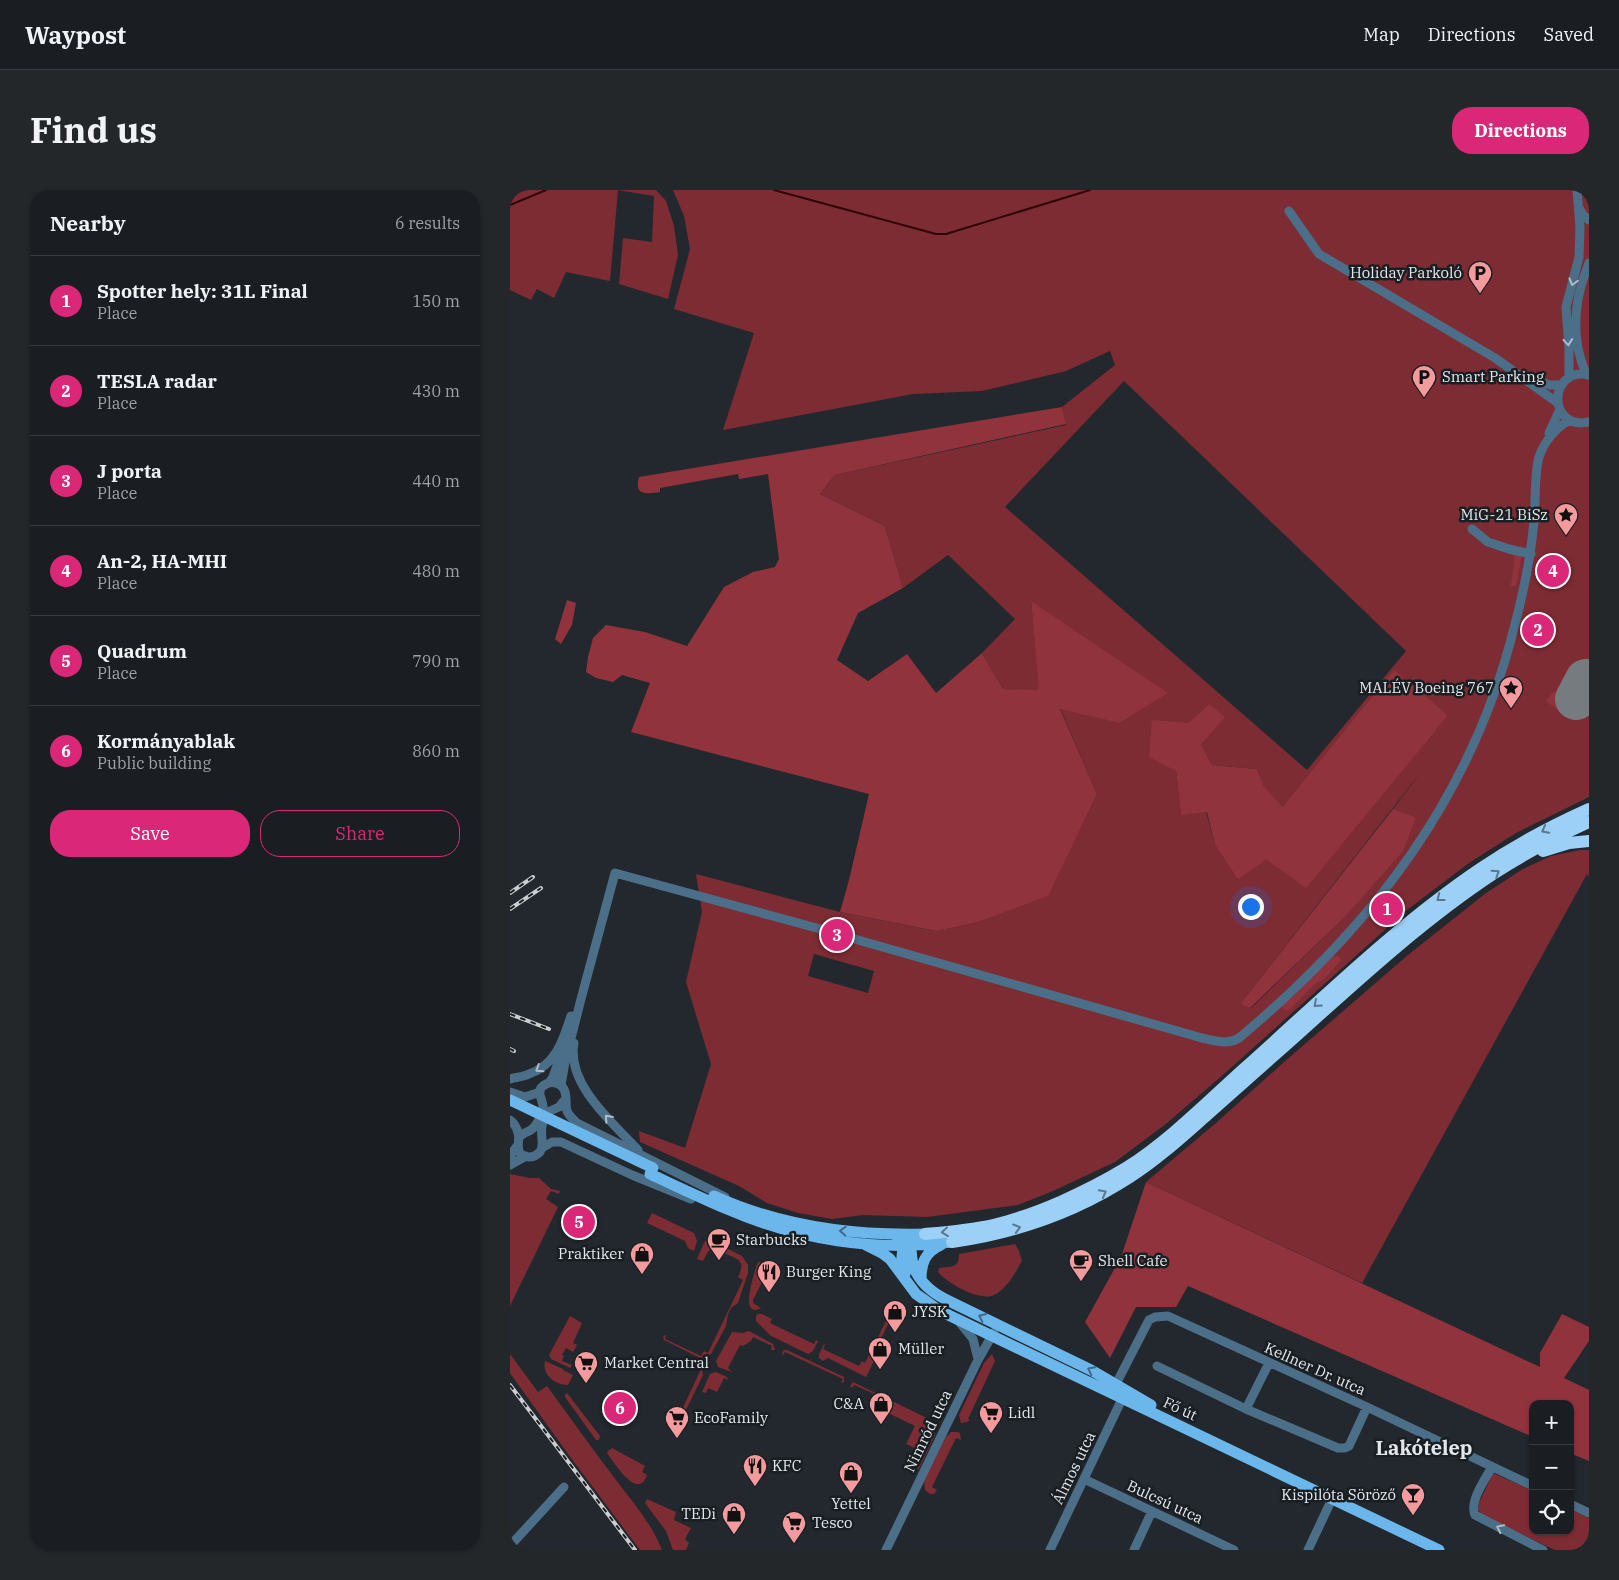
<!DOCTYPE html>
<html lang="en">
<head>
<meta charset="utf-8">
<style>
  :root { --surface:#1a1e22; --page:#23272a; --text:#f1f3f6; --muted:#9fa2a5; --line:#383c40; --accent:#db2777 }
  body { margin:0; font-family:"IBM Plex Serif",serif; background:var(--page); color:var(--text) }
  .controls { position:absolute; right:15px; bottom:15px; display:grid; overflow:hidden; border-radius:10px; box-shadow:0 1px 4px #0004 }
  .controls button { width:45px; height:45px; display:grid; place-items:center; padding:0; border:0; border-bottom:1px solid var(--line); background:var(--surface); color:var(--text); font:25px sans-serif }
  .you { position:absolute; left:740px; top:716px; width:18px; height:18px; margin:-12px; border:4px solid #fff; border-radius:50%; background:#1a73e8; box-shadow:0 0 0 8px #1a73e833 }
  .badge { display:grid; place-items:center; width:32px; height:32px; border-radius:50%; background:var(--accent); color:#fff; font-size:16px; font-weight:700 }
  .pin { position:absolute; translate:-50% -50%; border:2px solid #fff; box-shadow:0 1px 5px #0006 }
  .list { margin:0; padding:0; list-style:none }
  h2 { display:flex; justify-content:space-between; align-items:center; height:65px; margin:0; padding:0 20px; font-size:21px }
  h2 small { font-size:16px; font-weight:400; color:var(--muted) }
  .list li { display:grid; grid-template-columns:32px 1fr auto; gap:15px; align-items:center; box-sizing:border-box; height:90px; padding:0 20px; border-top:1px solid var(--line) }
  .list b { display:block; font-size:19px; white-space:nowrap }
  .list p { margin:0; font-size:16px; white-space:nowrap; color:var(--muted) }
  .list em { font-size:16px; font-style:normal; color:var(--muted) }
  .actions { display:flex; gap:10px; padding:15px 20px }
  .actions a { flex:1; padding:11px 0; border:1px solid var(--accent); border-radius:20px; text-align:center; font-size:18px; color:var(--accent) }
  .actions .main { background:var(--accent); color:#fff }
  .icon { flex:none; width:28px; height:28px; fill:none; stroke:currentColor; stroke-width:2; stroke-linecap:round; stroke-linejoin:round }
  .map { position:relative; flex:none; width:1079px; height:1360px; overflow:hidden; border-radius:20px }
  header { display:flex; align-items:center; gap:30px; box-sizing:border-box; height:70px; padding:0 25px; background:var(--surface); border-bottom:1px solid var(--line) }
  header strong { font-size:24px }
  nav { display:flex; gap:28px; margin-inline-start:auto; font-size:18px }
  .intro { display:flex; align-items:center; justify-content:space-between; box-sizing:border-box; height:120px; padding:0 30px }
  h1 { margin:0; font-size:35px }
  .button { padding:12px 22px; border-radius:20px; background:var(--accent); color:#fff; font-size:18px; font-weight:700 }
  main { display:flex; gap:30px; padding:0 30px }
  aside { flex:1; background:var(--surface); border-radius:20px; box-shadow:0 1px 4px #0004 }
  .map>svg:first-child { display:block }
  .green { fill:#7e2c34; fill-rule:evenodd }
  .forest { fill:#91333c }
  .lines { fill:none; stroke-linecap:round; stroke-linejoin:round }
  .stream { stroke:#2f0107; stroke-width:2 }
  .runway { stroke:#767b7f; stroke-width:42 }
  .minor-tunnel { stroke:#3f4549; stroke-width:9; stroke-dasharray:9 4.5; stroke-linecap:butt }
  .minor { stroke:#4c6f89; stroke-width:9 }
  .major { stroke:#6bb7ec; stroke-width:11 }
  .highway { stroke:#9cd0f6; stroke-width:12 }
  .rail-casing { stroke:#caced1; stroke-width:4 }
  .rail { stroke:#191e23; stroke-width:2; stroke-dasharray:5.5; stroke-linecap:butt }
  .major-bridge { stroke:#6bb7ec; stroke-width:11 }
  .oneway { stroke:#aebdc8 }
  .oneway2 { stroke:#5a778c }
  .oneway3 { stroke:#426a88 }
  .labels { text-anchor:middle; stroke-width:5; stroke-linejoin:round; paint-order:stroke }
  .poi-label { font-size:15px; fill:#e3e7ea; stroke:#191e23; text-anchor:start }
  .street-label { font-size:15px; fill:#e3e7ea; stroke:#191e23 }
  .district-label { font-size:20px; font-weight:bold; fill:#e3e7ea; stroke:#191e23 }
</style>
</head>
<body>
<header>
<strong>Waypost</strong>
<nav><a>Map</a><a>Directions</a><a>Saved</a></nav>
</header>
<div class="intro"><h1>Find us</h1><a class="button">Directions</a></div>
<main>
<aside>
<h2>Nearby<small>6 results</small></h2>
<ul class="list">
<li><span class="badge">1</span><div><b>Spotter hely: 31L Final</b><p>Place</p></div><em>150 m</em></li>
<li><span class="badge">2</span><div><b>TESLA radar</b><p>Place</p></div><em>430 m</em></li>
<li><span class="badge">3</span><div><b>J porta</b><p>Place</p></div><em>440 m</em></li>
<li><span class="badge">4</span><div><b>An-2, HA-MHI</b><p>Place</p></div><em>480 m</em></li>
<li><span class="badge">5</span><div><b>Quadrum</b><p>Place</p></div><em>790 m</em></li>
<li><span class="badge">6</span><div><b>Kormányablak</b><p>Public building</p></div><em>860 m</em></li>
</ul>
<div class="actions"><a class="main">Save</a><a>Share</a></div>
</aside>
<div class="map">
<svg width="1079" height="1360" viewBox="0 0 1079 1360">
  <rect width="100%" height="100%" fill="#22282d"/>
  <!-- green -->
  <path class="green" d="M0,0H146L156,11L164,36L168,65L158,109L109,94L113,48L142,52L144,6L108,0L100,91L56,82L44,108L27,99L21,110L0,100Z
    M163,0H1079V607L1006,643L959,673L897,720L714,884L657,933L605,972L543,1001L508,1015L417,1027L353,1025L322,1029L288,1023L257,1013L229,996L130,952L129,941L175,958L201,874L176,792L192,722L186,684L330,722L425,741L469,732L537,706L587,604L550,518L609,533L521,412L530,501L493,499L472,463L505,429L438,365L393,398L375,336L310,304L325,285L556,235L552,217L605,175L600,161L556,181L472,201L403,204L213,240L244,143L164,119L180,59L174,26ZM614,191L896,461L797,580L495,317ZM884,481L938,525L728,690L705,655L696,621L671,624L666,581L678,533L699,514L691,554L702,575L747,579L754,596L771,618ZM914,578L883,619L906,627L833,729L741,818L730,814ZM304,764L364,781L358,803L298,786Z
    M1070,660H1079V687L1077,684L852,1093L636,992L706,933L773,873L898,765L976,703L1013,679L1041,666Z
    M0,984L20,988H29L41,999L50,1001L49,1004L41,1001L36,1009L48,1017L0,1116Z
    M142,1023L184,1043L187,1051L184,1061L178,1058L175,1051L137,1033Z
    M199,1050L210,1055L208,1060L203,1058L199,1060L193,1071L187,1069L194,1053L195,1051Z
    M505,1054L509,1061L512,1071C505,1083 497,1099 484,1105C470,1112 437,1093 428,1082L429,1078C441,1076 449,1079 449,1064Z
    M216,1058L232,1066L238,1075V1083L228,1113L221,1118L218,1124L216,1136L201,1164L197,1167L192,1169L154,1150L153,1147L155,1145H156L155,1149L191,1166L194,1161L198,1163L233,1090L228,1087C236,1070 229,1070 214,1063Z
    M249,1072L262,1078L257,1082L243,1110V1113L251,1118C228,1130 245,1081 247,1074Z
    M376,1123L382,1126L361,1169L364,1171L356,1187L318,1168L313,1171L309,1168V1164L314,1154L315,1155L313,1159L349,1176L352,1171L355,1173L377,1129L374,1128Z
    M248,1124H252L262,1129L260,1133L304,1154L306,1150L308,1151L303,1161L298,1164L261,1146L246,1131V1126Z
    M60,1126L72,1133L63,1153L67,1155L63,1162L56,1158L52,1165L54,1166L52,1171L62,1175L60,1178L41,1169L39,1165Z
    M239,1141L263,1154L265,1160H261L262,1156L243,1147L241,1151L233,1156L230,1155L218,1178L222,1182L208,1177L206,1171L222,1142L233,1143Z
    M274,1160H277L334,1187V1192L331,1193L333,1189L275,1162L273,1165L272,1163Z
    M0,1164L28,1202L37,1196C60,1227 82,1259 106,1290C123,1313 141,1332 152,1360H130L58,1264L0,1183Z
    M482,1164L485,1171L458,1229L460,1230L457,1232L451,1233L449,1225L474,1173Z
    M35,1171L53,1179V1180L63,1185L58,1195C45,1195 32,1185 35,1171Z
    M187,1173L190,1174L192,1178L193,1185L175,1222L168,1227L164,1225L167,1221L171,1222L191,1179L185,1176Z
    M206,1182L217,1187L218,1190L214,1188L207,1202L198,1198L196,1203L192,1202L200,1184Z
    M343,1192L423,1231L426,1234L424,1242L425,1245L409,1279L401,1282L399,1279L400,1278L403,1279L411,1261L396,1254L405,1236L376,1222L377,1219L366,1214L369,1206L344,1195L342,1198L340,1196Z
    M57,1203L90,1246L89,1250H86L55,1207V1205Z
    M441,1242H447L450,1243L451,1250L446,1248L422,1297L427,1300L424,1304H420L415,1300L414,1291L436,1247Z
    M102,1258L135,1276L132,1282L137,1285C128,1312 104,1272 97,1263L98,1261Z
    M983,1283L1023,1301V1341H1060V1319L1079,1328V1360H1045L972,1325L968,1319L969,1313Z
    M137,1309L166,1322L164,1330L181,1338L175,1349L179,1353L176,1360H163L156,1341L135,1313Z"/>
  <!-- forest -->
  <path class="forest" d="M552,217L556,234L325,285L310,304L375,336L393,398L348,423L327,470L358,491L397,464L426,503L472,463L493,499L529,500L521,411L658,503L609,533L550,519L587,604L538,706L469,732L426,741L330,722L339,690L359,604L121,542L140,493L112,485L103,492L86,488L76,482L78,467L83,448L96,435L135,442L177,456L214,397L243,382L265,377L269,369L258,284L229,289L228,284L150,298V302C136,304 124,306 129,287Z
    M1003,361L1012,365L1006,396H1001L1004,375Z
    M57,410L66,413L62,435L51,454L45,449Z
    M884,480L938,525L796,698L756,669L728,690L705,655L697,622L671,625L666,581L639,567L642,530L678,533L699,514L715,527L691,554L702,575L747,579L754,596L772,617Z
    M1044,501L1066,517L1057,527L1036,511Z
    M883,619L906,627L893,661L833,729L740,818L730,814Z
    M825,766L829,767L831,770L815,788L805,794L778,821L773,819L772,816L821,768Z
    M636,992L1030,1177V1163L1052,1124L1079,1137V1151L1054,1188L1079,1200V1271L1060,1263V1214H1023V1247L678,1096L666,1117H626L600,1168L575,1132L611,1067Z"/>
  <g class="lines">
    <!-- stream -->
    <path class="stream" d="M264,0L426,44H436L580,0
      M0,15L36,0"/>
    <!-- runway -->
    <path class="runway" d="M1066,509L1076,490"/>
    <!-- minor-tunnel -->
    <path class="minor-tunnel" d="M314,740L341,748"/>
    <!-- minor -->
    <path class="minor" d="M1069,18L1073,25L1079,30
      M779,21L809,64L985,168L1048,213
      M1076,184C1060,147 1064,109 1079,73
      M1079,185C1038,176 1037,241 1079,232
      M1019,188L1040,195H1052
      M1059,188V159L1056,117L1069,67L1070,37L1067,0
      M1039,243L1050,219
      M962,339L978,352L999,359L1021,364
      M341,748L692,848C705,851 717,855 729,848C863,736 963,606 1005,434C1014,400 1021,366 1024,331C1026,312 1024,284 1029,267C1034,252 1046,237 1060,230
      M64,853C56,894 103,933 128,960
      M0,889C6,887 13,887 19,884C46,875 53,850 61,826
      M39,893L43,887L52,861
      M51,895L55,872L71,809L105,683L314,740
      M0,902L15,907L30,902
      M0,930C4,933 7,938 8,943C11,950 2,966 19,967C23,967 27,965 30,962C35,955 30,945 32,936C33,931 36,926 38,922L49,917L54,911
      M9,947C13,943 15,943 19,941C26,938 32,925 33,918C34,909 23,901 36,894C43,890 53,894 55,902C57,908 55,914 57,921C59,926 63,929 67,933L215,1007
      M32,958L42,952H51L122,985L181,1009
      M0,966L7,956
      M0,975L16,966
      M450,1133L463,1149L468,1169
      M647,1176L736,1219L828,1258H835L839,1256L857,1217
      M606,1194L639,1130L645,1127L658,1126L857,1217L1023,1296
      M736,1219L759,1173
      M982,1277C975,1289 959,1312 965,1325L1033,1360
      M574,1289L724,1360
      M1060,1314L1079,1323
      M0,1356L54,1297
      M376,1360L468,1170L484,1142
      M540,1360L612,1209
      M624,1360L642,1321
      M798,1360L822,1309"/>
    <!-- major -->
    <path class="major" d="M140,984C166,996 191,1008 217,1019C288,1050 366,1062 442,1052
      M204,1006C270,1036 343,1046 415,1044
      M381,1044C412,1051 395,1062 406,1082C414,1097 426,1105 441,1112L581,1180L641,1215
      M354,1054L372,1063L380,1069L406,1104L430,1121L929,1360
      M395,1084C391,1071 390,1062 398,1050
      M411,1090C411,1073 415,1062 431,1055"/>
    <!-- highway -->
    <path class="highway" d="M1033,661L1059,653L1079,651
      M415,1044C437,1042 460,1040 483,1035C526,1025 578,1001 616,978C659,951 698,911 736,877C811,810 887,735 970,679C1004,656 1041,636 1079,619
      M442,1052C506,1043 566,1022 620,987C648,969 673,946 698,924C724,901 751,877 777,854C843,795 909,733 983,684C1014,664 1046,647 1079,632"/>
    <!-- rail casing -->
    <g class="rail-casing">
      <path id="rail" d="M0,703L23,687
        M0,719L31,698
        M0,824L39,839
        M0,859L4,861
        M0,1195L125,1360"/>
    </g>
    <!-- rail -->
    <use href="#rail" class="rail"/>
    <!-- major-bridge -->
    <path class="major-bridge" d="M0,910L143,978"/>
  </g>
  <!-- one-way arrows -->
  <defs><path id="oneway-chevron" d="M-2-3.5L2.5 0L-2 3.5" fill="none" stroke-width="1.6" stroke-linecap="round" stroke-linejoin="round" transform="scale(1.25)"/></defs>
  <g class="oneway">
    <use href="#oneway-chevron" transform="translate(1063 92) rotate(106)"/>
    <use href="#oneway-chevron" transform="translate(1058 152) rotate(85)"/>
    <use href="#oneway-chevron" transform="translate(29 879) rotate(147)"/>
    <use href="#oneway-chevron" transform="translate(98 928) rotate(-132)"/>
    <use href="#oneway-chevron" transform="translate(990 1338) rotate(-154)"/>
  </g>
  <g class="oneway2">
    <use href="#oneway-chevron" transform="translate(1035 640) rotate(152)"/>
    <use href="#oneway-chevron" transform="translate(986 683) rotate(-33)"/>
    <use href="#oneway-chevron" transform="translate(930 708) rotate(142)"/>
    <use href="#oneway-chevron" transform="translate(807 814) rotate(138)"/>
    <use href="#oneway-chevron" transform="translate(593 1003) rotate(-28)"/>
    <use href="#oneway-chevron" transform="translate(507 1038) rotate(-17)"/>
    <use href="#oneway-chevron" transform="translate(435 1042) rotate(174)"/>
  </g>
  <g class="oneway3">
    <use href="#oneway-chevron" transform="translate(333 1041) rotate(-177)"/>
    <use href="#oneway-chevron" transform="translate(472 1127) rotate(-155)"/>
    <use href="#oneway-chevron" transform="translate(581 1180) rotate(-153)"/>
  </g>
  <!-- icons -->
  <defs>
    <g id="parking-pin" transform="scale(1.25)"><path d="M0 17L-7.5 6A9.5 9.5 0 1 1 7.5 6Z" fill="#f59b9d" stroke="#191e23"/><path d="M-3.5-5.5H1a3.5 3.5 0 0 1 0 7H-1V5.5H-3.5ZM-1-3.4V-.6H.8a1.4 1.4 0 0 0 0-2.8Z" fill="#111"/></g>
    <g id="sight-pin" transform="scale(1.25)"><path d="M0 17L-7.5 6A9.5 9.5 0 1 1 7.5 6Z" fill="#f59b9d" stroke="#191e23"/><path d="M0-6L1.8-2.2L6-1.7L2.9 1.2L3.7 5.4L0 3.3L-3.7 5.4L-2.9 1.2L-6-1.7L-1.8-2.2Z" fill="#111"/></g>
    <g id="cafe-pin" transform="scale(1.25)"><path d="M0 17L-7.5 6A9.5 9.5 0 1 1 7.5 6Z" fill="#f59b9d" stroke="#191e23"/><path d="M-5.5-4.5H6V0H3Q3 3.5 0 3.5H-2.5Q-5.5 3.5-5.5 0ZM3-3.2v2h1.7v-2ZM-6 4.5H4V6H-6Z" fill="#111"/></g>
    <g id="shop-pin" transform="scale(1.25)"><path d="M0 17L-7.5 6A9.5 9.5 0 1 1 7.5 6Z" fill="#f59b9d" stroke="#191e23"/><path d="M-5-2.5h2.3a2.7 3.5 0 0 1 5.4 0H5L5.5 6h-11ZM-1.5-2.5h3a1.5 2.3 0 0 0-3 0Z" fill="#111"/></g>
    <g id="restaurant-pin" transform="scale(1.25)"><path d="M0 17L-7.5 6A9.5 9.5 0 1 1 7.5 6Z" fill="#f59b9d" stroke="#191e23"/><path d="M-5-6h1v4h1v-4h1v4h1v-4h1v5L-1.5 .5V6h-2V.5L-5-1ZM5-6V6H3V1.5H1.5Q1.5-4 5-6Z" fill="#111"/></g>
    <g id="supermarket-pin" transform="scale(1.25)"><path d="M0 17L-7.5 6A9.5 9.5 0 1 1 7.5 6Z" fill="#f59b9d" stroke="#191e23"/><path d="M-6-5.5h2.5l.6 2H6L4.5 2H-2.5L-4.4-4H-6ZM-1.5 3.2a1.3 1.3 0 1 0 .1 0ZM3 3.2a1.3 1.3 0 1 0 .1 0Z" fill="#111"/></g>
    <g id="bar-pin" transform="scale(1.25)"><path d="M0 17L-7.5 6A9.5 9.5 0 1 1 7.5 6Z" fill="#f59b9d" stroke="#191e23"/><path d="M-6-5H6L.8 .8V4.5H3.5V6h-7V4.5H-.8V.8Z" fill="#111"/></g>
  </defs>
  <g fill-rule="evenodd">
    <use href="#parking-pin" x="970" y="83"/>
    <use href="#parking-pin" x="914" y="187"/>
    <use href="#sight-pin" x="1056" y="325"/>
    <use href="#sight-pin" x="1001" y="498"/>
    <use href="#cafe-pin" x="209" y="1050"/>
    <use href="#shop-pin" x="132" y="1064"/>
    <use href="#cafe-pin" x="571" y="1071"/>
    <use href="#restaurant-pin" x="259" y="1082"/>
    <use href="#shop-pin" x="385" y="1122"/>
    <use href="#shop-pin" x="370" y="1159"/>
    <use href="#supermarket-pin" x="76" y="1173"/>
    <use href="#shop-pin" x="371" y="1214"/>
    <use href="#supermarket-pin" x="481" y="1223"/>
    <use href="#supermarket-pin" x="167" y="1228"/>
    <use href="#restaurant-pin" x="245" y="1276"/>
    <use href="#shop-pin" x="341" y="1283"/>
    <use href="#bar-pin" x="903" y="1305"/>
    <use href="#shop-pin" x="224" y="1324"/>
    <use href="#supermarket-pin" x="284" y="1333"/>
  </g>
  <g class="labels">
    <!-- poi labels -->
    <g class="poi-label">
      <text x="952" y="88" text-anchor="end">Holiday Parkoló</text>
      <text x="932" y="192">Smart Parking</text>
      <text x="1038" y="330" text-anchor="end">MiG-21 BiSz</text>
      <text x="984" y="503" text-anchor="end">MALÉV Boeing 767</text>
      <text x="226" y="1055">Starbucks</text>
      <text x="114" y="1069" text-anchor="end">Praktiker</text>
      <text x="588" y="1076">Shell Cafe</text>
      <text x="276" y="1087">Burger King</text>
      <text x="402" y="1127">JYSK</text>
      <text x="388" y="1164">Müller</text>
      <text x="94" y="1178">Market Central</text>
      <text x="354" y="1219" text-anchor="end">C&amp;A</text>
      <text x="498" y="1228">Lidl</text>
      <text x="184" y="1233">EcoFamily</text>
      <text x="262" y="1281">KFC</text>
      <text x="886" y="1310" text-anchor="end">Kispilóta Söröző</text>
      <text x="341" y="1319" text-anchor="middle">Yettel</text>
      <text x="206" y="1329" text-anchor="end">TEDi</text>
      <text x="302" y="1338">Tesco</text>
    </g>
    <!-- street labels -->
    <g class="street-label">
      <text transform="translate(805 1179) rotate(24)" y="5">Kellner Dr. utca</text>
      <text transform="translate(670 1219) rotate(25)" y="5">Fő út</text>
      <text transform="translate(418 1241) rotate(-64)" y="5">Nimród utca</text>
      <text transform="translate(564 1278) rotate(-64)" y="5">Álmos utca</text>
      <text transform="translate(655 1312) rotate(25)" y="5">Bulcsú utca</text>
    </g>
    <!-- district labels -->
    <g class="district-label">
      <text x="914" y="1265">Lakótelep</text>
    </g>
  </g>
</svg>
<div class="controls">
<button>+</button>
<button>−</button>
<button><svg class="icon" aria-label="locate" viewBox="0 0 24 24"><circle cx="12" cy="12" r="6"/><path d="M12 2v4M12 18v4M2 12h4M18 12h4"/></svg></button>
</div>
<div class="you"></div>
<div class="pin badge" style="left:877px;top:719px">1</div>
<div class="pin badge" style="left:1028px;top:440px">2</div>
<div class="pin badge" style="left:327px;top:745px">3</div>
<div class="pin badge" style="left:1043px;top:381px">4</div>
<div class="pin badge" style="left:69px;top:1032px">5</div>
<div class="pin badge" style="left:110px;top:1218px">6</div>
</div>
</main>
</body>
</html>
